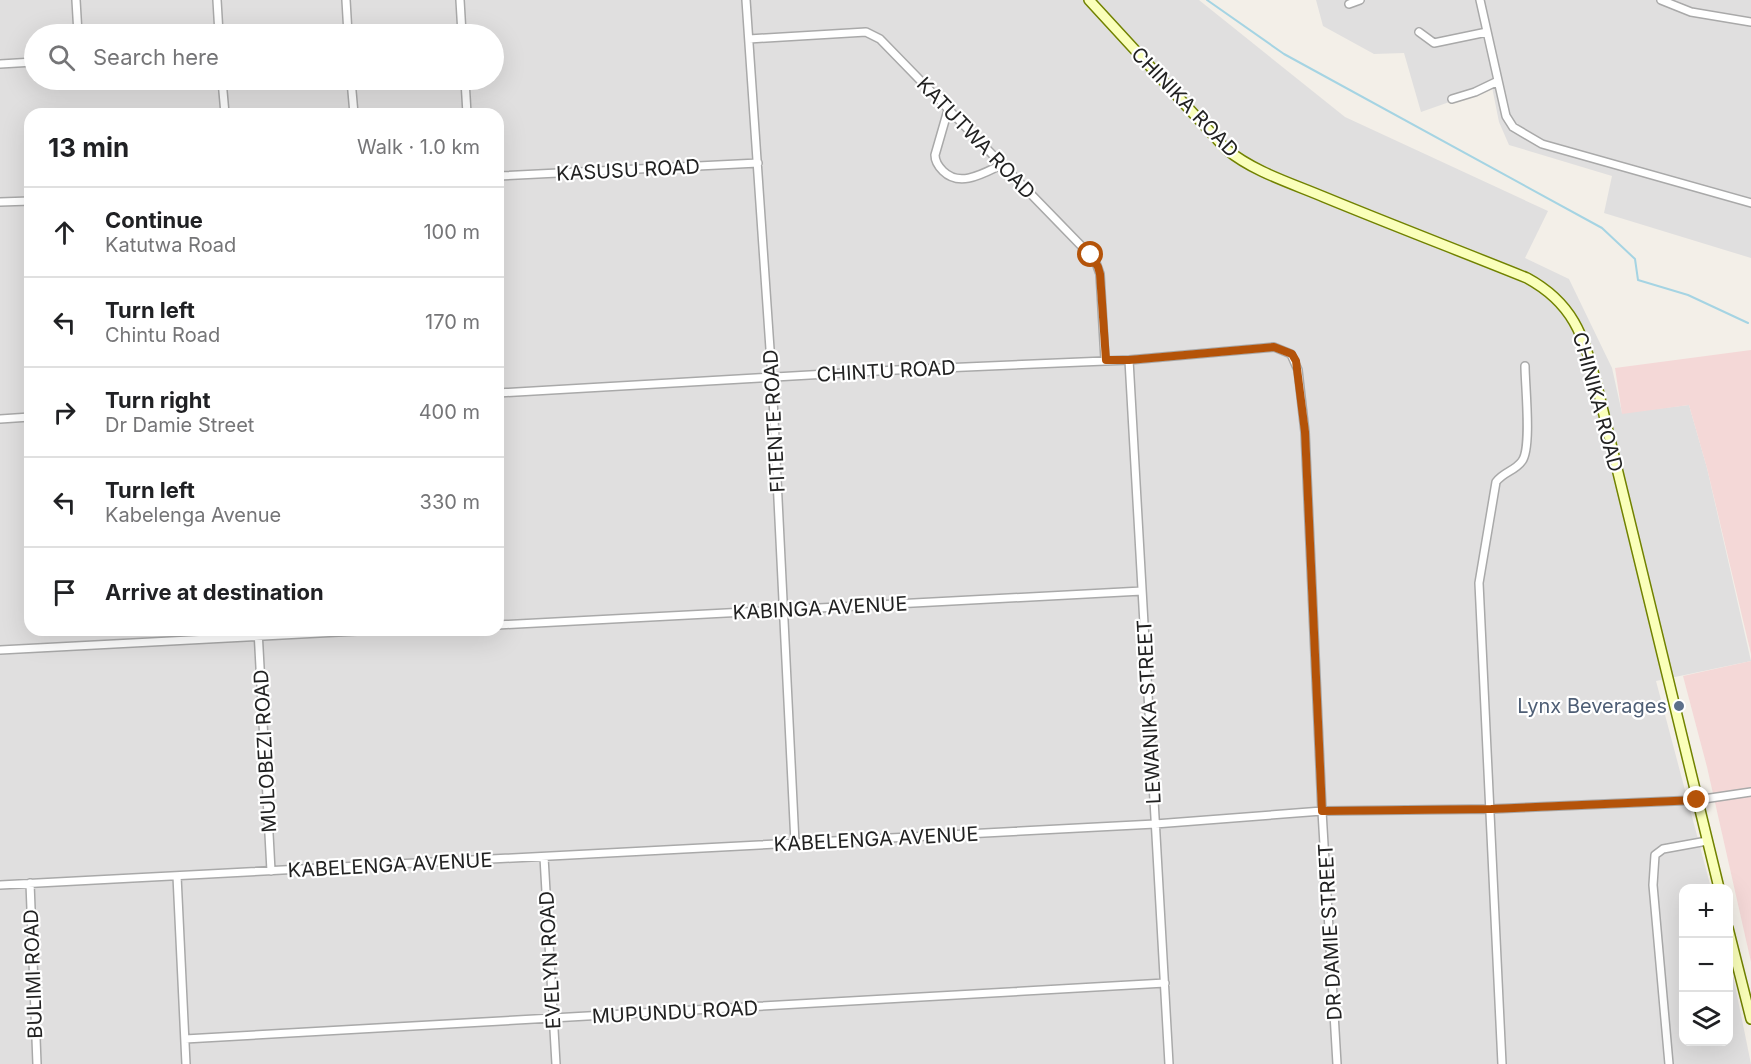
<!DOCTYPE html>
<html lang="en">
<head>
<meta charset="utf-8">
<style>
  :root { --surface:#fff; --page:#f2f2f2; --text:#202124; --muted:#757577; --line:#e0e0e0 }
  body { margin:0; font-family:Inter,sans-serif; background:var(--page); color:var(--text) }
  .controls { position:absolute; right:18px; bottom:18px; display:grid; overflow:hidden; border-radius:12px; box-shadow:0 6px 24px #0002 }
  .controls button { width:54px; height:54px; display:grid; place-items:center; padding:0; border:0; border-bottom:2px solid var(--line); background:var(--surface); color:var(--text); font:30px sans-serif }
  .stop { position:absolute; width:18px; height:18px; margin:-14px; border:4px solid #b45309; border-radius:50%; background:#fff }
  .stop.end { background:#b45309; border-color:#fff; box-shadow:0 2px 6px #0008 }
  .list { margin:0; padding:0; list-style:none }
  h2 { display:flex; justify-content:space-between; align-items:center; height:78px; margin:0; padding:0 24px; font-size:26px }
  h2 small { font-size:20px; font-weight:400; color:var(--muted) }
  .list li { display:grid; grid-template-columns:39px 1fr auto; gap:18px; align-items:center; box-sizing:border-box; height:90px; padding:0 24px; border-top:2px solid var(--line) }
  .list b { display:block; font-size:22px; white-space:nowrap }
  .list p { margin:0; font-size:20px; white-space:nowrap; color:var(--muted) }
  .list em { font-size:20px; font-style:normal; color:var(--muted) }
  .icon { flex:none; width:33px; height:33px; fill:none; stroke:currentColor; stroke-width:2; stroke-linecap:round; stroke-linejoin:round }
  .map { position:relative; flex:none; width:1751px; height:1064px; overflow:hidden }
  .search { position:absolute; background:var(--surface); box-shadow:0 6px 24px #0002; left:24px; top:24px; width:480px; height:66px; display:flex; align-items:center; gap:15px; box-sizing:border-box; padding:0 21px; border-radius:33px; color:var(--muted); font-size:22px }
  .panel { position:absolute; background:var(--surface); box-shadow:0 6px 24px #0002; left:24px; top:108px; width:480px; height:528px; border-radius:18px }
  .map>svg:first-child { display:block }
  .residential { fill:#e0dfdf; fill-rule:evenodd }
  .commercial { fill:#f4d8d7 }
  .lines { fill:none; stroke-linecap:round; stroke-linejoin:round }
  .stream { stroke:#a5d4e3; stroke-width:2 }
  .street-casing { stroke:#a9a9a9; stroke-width:10 }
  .secondary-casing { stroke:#718200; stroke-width:12 }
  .street { stroke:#fff; stroke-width:7 }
  .secondary { stroke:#faffba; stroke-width:9 }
  .route { stroke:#b45309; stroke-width:8 }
  .service-dot { fill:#5c6f8a; stroke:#fff; stroke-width:2 }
  .labels { text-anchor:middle; stroke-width:4.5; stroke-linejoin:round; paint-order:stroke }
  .street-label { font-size:20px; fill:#222; stroke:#fff }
  .service-label { font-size:20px; fill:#4e5e75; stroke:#fff; text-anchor:end }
</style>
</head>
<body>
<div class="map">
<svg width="1751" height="1064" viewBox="0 0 1751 1064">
  <rect width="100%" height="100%" fill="#f3efe8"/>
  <!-- residential -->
  <path class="residential" d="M0,0H1199L1345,117L1548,211L1525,258L1569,279L1612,368L1622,413L1689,405L1707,468L1751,661L1656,681L1711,888H1684V1042H1728L1729,956L1751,1064H0ZM34,34H494V80H34ZM30,114H498V630H30Z
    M1316,0H1751V258L1604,213L1612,176L1509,145L1499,122L1492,87L1421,112L1404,53L1374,54L1323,26Z"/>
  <!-- commercial -->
  <path class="commercial" d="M1751,350V654L1707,468L1689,405L1622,414L1615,368Z
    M1751,661V962L1707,767L1683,676Z"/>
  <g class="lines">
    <!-- stream -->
    <path class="stream" d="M1207,0L1284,54L1602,228L1635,259L1638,280L1688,295L1748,323"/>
    <!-- street casing -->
    <g class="street-casing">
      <path id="street" d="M76,0L78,34
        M217,0L219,34
        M346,0L348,34
        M460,0L462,34
        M746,0L772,378L795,843
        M1480,0L1506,116L1513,127L1542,144L1751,203
        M1661,0L1691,12L1751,22
        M1349,4L1360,0
        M1419,32L1434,43L1487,32
        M749,39L866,32L880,39L1095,260L1100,274L1105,360
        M0,64L34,62
        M222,80L225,114
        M351,80L354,114
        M465,80L467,114
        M1452,99L1475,92L1498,81
        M948,110L935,155C935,161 939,167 943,171C960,188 984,173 1001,165
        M498,176L758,163
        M0,202L30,201
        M1129,360L1169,1064
        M498,393L896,370L1129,360L1274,347L1291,354L1298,370L1305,432L1322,811L1337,1064
        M0,419L30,417
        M498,625L1142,591
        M258,630L271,871
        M0,650L376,630
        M544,857L556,1064
        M177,876L186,1064
        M30,883L37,1064
        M0,885L1155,824L1322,811L1491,809L1697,800L1751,792
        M185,1039L1165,983
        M1502,1064L1479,583L1496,482C1503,472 1515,471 1522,461C1532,448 1525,385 1525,366
        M1669,1064L1653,885L1655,855L1663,849L1707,841"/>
    </g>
    <!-- secondary casing -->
    <g class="secondary-casing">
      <path id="secondary" d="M1089,0L1226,149C1254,172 1291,183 1324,197C1392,225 1460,251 1527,278C1573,303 1583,335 1596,382L1719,888
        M1728,928L1751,1019"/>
    </g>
    <!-- street -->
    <use href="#street" class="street"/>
    <!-- secondary -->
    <use href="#secondary" class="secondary"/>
  </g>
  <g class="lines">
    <!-- route -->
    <path class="route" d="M1091,255L1098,267L1100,274L1106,360H1129L1274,347L1292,354L1296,361L1305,432L1322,811L1491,809L1697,800"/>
  </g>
  <!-- markers -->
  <circle class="service-dot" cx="1679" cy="706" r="6"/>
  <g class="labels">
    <!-- street labels -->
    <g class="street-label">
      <text transform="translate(1185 102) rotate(46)" y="7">CHINIKA ROAD</text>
      <text transform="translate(976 138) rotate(46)" y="7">KATUTWA ROAD</text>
      <text transform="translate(628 170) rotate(-3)" y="7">KASUSU ROAD</text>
      <text transform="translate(886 371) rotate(-3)" y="7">CHINTU ROAD</text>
      <text transform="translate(1598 402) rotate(75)" y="7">CHINIKA ROAD</text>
      <text transform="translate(774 421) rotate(-93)" y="7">FITENTE ROAD</text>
      <text transform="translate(820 608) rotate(-3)" y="7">KABINGA AVENUE</text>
      <text transform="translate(1149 712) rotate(-93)" y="7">LEWANIKA STREET</text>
      <text transform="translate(265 751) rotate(-93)" y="7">MULOBEZI ROAD</text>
      <text transform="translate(876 839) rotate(-3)" y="7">KABELENGA AVENUE</text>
      <text transform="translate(390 865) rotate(-3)" y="7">KABELENGA AVENUE</text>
      <text transform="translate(1330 932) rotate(-93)" y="7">DR DAMIE STREET</text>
      <text transform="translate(550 960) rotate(-93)" y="7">EVELYN ROAD</text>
      <text transform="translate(33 974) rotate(-92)" y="7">BULIMI ROAD</text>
      <text transform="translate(675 1012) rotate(-3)" y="7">MUPUNDU ROAD</text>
    </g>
    <!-- service labels -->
    <g class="service-label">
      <text x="1667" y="713">Lynx Beverages</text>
    </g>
  </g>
</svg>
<div class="controls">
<button>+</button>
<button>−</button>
<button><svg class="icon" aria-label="layers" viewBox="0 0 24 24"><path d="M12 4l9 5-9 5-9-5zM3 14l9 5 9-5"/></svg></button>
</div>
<div class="stop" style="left:1091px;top:255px"></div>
<div class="stop end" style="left:1697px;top:800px"></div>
<div class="search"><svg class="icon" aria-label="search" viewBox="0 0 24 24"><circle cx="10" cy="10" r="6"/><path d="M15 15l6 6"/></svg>Search here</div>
<section class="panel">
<h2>13 min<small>Walk · 1.0 km</small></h2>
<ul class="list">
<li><svg class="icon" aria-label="ahead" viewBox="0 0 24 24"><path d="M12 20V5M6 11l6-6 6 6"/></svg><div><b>Continue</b><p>Katutwa Road</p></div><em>100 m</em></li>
<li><svg class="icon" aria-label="left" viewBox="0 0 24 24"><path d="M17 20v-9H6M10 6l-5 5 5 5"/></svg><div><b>Turn left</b><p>Chintu Road</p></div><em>170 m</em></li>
<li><svg class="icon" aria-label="right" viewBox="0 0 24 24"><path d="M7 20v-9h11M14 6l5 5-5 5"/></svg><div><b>Turn right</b><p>Dr Damie Street</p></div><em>400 m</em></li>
<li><svg class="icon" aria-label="left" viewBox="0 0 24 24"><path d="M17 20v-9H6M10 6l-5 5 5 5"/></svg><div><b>Turn left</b><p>Kabelenga Avenue</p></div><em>330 m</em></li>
<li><svg class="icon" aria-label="arrive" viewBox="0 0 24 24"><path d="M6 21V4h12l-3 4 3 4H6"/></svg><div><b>Arrive at destination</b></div></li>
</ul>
</section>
</div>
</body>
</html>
